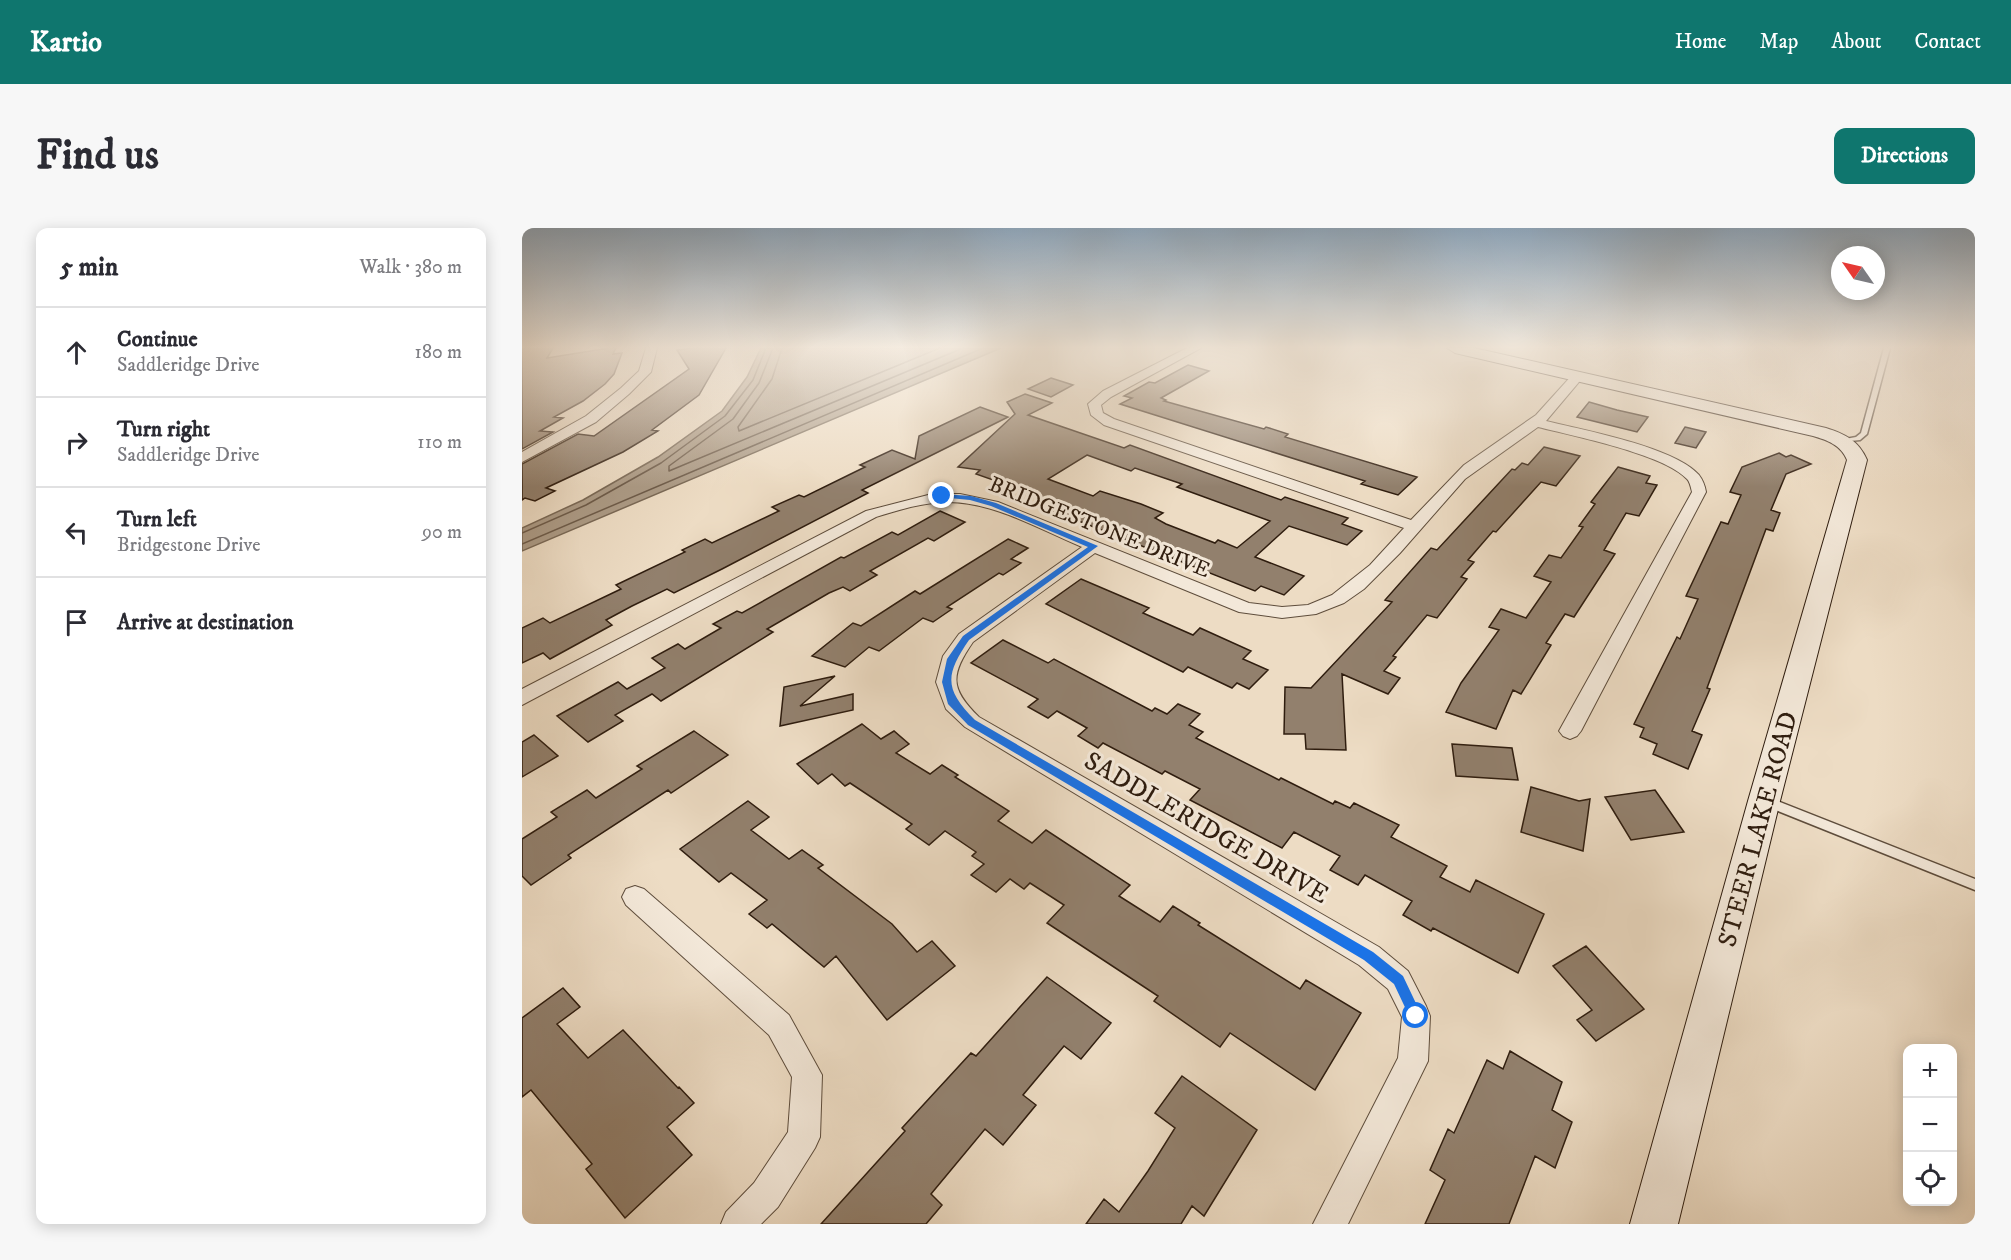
<!DOCTYPE html>
<html lang="en">
<head>
<meta charset="utf-8">
<style>
  :root { --surface:#fff; --page:#f7f7f7; --text:#2b2b33; --muted:#7c7c81; --line:#e1e1e2; --accent:#0f766e }
  body { margin:0; font-family:"IM FELL DW Pica",serif; background:var(--page); color:var(--text) }
  .controls { position:absolute; right:18px; bottom:18px; display:grid; overflow:hidden; border-radius:12px; box-shadow:0 3px 15px #0003 }
  .controls button { width:54px; height:54px; display:grid; place-items:center; padding:0; border:0; border-bottom:2px solid var(--line); background:var(--surface); color:var(--text); font:30px sans-serif }
  .compass { position:absolute; left:1309px; top:18px; width:54px; height:54px; border-radius:50%; background:var(--surface); box-shadow:0 3px 15px #0003; rotate:304deg }
  .stop { position:absolute; width:18px; height:18px; margin:-14px; border:4px solid #1a73e8; border-radius:50%; background:#fff }
  .stop.end { background:#1a73e8; border-color:#fff; box-shadow:0 2px 6px #0008 }
  .list { margin:0; padding:0; list-style:none }
  h2 { display:flex; justify-content:space-between; align-items:center; height:78px; margin:0; padding:0 24px; font-size:26px }
  h2 small { font-size:20px; font-weight:400; color:var(--muted) }
  .list li { display:grid; grid-template-columns:39px 1fr auto; gap:18px; align-items:center; box-sizing:border-box; height:90px; padding:0 24px; border-top:2px solid var(--line) }
  .list b { display:block; font-size:22px; white-space:nowrap }
  .list p { margin:0; font-size:20px; white-space:nowrap; color:var(--muted) }
  .list em { font-size:20px; font-style:normal; color:var(--muted) }
  .icon { flex:none; width:33px; height:33px; fill:none; stroke:currentColor; stroke-width:2; stroke-linecap:round; stroke-linejoin:round }
  .map { position:relative; flex:none; width:1453px; height:996px; overflow:hidden; border-radius:12px }
  header { display:flex; align-items:center; gap:36px; box-sizing:border-box; height:84px; padding:0 30px; background:var(--accent); color:#fff }
  header strong { font-size:28px }
  nav { display:flex; gap:33px; margin-inline-start:auto; font-size:21px }
  .intro { display:flex; align-items:center; justify-content:space-between; box-sizing:border-box; height:144px; padding:0 36px }
  h1 { margin:0; font-size:42px }
  .button { padding:15px 27px; border-radius:12px; background:var(--accent); color:#fff; font-size:21px; font-weight:700 }
  main { display:flex; gap:36px; padding:0 36px }
  aside { flex:1; background:var(--surface); border-radius:12px; box-shadow:0 3px 15px #0003 }
  .map>svg:first-child { display:block }
  .water { fill:#ac9b86; stroke:#7a6956; stroke-width:1.5 }
  .lines { fill:none; stroke-linecap:round; stroke-linejoin:round }
  .shore { stroke:#6e5c4a; stroke-width:1.5 }
  .building { fill:#92806d; stroke:#2f1d0f; stroke-width:1.5; fill-rule:evenodd }
  .lane-casing { stroke:#5e4d3c; stroke-width:3 }
  .street-casing { stroke:#5e4d3c; stroke-width:2 }
  .secondary-casing { stroke:#2f1d0f; stroke-width:2 }
  .lane { fill:#f3e8d9; fill-rule:evenodd }
  .street { fill:#f3e8d9; fill-rule:evenodd }
  .secondary { fill:#f3e8d9; fill-rule:evenodd }
  .route { fill:#1a73e8 }
  .labels { text-anchor:middle; stroke-width:6; stroke-linejoin:round; paint-order:stroke }
  .far-street-label { font-size:22px; fill:#2f1d0f; stroke:#f3e8d9 }
  .street-label { font-size:26px; fill:#2f1d0f; stroke:#f3e8d9 }
</style>
</head>
<body>
<header>
<strong>Kartio</strong>
<nav><a>Home</a><a>Map</a><a>About</a><a>Contact</a></nav>
</header>
<div class="intro"><h1>Find us</h1><a class="button">Directions</a></div>
<main>
<aside>
<h2>5 min<small>Walk · 380 m</small></h2>
<ul class="list">
<li><svg class="icon" aria-label="ahead" viewBox="0 0 24 24"><path d="M12 20V5M6 11l6-6 6 6"/></svg><div><b>Continue</b><p>Saddleridge Drive</p></div><em>180 m</em></li>
<li><svg class="icon" aria-label="right" viewBox="0 0 24 24"><path d="M7 20v-9h11M14 6l5 5-5 5"/></svg><div><b>Turn right</b><p>Saddleridge Drive</p></div><em>110 m</em></li>
<li><svg class="icon" aria-label="left" viewBox="0 0 24 24"><path d="M17 20v-9H6M10 6l-5 5 5 5"/></svg><div><b>Turn left</b><p>Bridgestone Drive</p></div><em>90 m</em></li>
<li><svg class="icon" aria-label="arrive" viewBox="0 0 24 24"><path d="M6 21V4h12l-3 4 3 4H6"/></svg><div><b>Arrive at destination</b></div></li>
</ul>
</aside>
<div class="map">
<svg width="1453" height="996" viewBox="0 0 1453 996">
  <rect width="100%" height="100%" fill="#eddcc4"/>
  <filter id="stains"><feTurbulence type="fractalNoise" baseFrequency=".00333" numOctaves="4"/><feColorMatrix values="0 0 0 0 .2 0 0 0 0 .09 0 0 0 0 .02 0 0 0 .5 -.17"/></filter>
  <radialGradient id="worn" r=".72"><stop offset=".6" stop-color="#630" stop-opacity="0"/><stop offset="1" stop-color="#630" stop-opacity=".3"/></radialGradient>
  <!-- water -->
  <path class="water" d="M239,120H479L0,323V300L61,272L136,229L200,183L225,149Z"/>
  <g class="lines">
    <!-- shore -->
    <path class="shore" d="M251,120L237,155L211,191L147,238V243L441,120
      M260,120L250,151L216,199L217,203L418,120
      M0,305L64,277L139,235L203,188L231,152L244,120
      M0,316L461,120"/>
  </g>
  <!-- building -->
  <path class="building" d="M0,120H31L25,130L87,120H94L91,126L100,125L92,146L83,156L61,173L32,189L41,190L18,203L31,204L0,221Z
    M170,120H204L177,167L130,202L136,203L101,224L24,260L33,263L13,273L3,270L0,272V236L56,206L72,208L167,141L155,122Z
    M666,137L687,143L639,170L644,172L642,173L742,201L744,199L766,206L763,209L895,249L876,267L839,256L843,253L598,176L610,170L602,168L627,154L633,155Z
    M529,150L551,157L529,169L506,161Z
    M503,166L530,175L506,187L602,220L608,217L759,272L763,269L826,290L820,296L840,303L825,317L767,298L733,329L782,348L762,367L739,358L733,363L519,278L528,272L454,246L458,242L436,239L493,186L485,174ZM565,227L609,243L613,240L660,256L655,259L748,293L715,320L696,312L693,315L644,296L633,290L641,285L619,276L578,263L571,268L526,251Z
    M1067,174L1095,182L1126,189L1115,204L1055,189Z
    M458,179L486,189L340,262L346,265L200,341L152,365L145,361L110,378L84,392L90,397L28,431L21,425L0,435V400L21,390L28,395L99,361L94,357L163,324L160,322L183,311L190,315L257,283L250,279L277,267L282,269L343,239L338,237L370,222L393,231L397,208Z
    M1163,199L1184,204L1174,220L1153,215Z
    M1022,219L1058,228L1034,258L1019,254L974,304L971,303L946,332L952,334L939,349L945,351L915,390L905,387L871,428L874,429L862,443L878,450L866,466L820,446L824,522L784,521L783,506H762L763,459L789,460L870,374L863,372L909,320L915,322L990,241L993,242L1000,235L1006,237Z
    M1257,225L1264,229L1269,227L1289,236L1264,246L1249,282L1258,285L1251,303L1244,301L1185,460L1188,461L1170,503L1180,507L1166,541L1131,526L1135,516L1118,509L1122,500L1112,496L1155,409L1158,411L1176,371L1164,368L1199,294L1206,296L1219,267L1208,264L1220,239Z
    M1096,239L1128,248L1124,255L1135,257L1117,288L1104,285L1082,322L1093,326L1052,389L1043,386L1024,415L1029,417L999,466L991,462L974,501L924,484L939,455L977,402L967,399L979,381L1004,390L1029,354L1012,348L1027,327L1039,330L1061,299L1057,298L1073,276L1069,274Z
    M418,283L443,294L412,313L406,310L348,343L355,347L328,363L321,359L307,365L245,401L251,404L139,473L130,466L93,487L101,493L66,514L35,488L96,454L105,461L143,440L130,430L156,416L163,421L199,400L191,396L215,383L220,385L319,329L322,330L370,304L376,307Z
    M486,311L506,320L489,331L499,335L481,347L477,345L425,379L430,381L411,394L401,390L357,423L347,419L323,439L290,428L331,395L339,398L393,363L398,366Z
    M559,351L627,380L621,385L671,407L678,400L729,423L721,431L746,442L727,461L715,455L710,460L666,439L661,444L524,376Z
    M481,412L526,435L532,431L630,483L633,480L645,486L656,476L678,486L667,497L681,504L674,510L757,552L759,550L811,576L813,573L828,580L832,575L877,597L869,609L925,638L918,649L948,664L954,652L1022,686L996,745L911,700L909,703L881,687L890,673L843,647L836,657L808,642L818,628L772,604L760,620L668,572L678,561L643,543L640,546L581,515L576,520L556,508L565,500L535,483L526,490L506,479L516,471L449,435Z
    M313,448L278,478L331,466V482L258,498L262,459Z
    M340,496L359,511L372,503L387,516L374,525L408,546L420,537L436,547L433,549L487,583L476,593L510,615L524,602L608,657L597,668L638,694L651,678L678,695L676,697L778,761L784,752L839,785L793,862L708,805L698,819L632,773L636,768L525,695L542,677L508,655L502,661L488,651L474,664L449,647L462,636L450,628L454,624L423,603L407,617L384,601L390,596L328,555L323,558L310,546L296,556L275,536Z
    M172,503L206,527L149,565L146,562L46,627L49,630L9,657L0,648V611L35,589L29,584L65,562L74,570L120,541L115,538Z
    M12,507L36,528L0,549V514Z
    M930,516L990,520L996,552L934,548Z
    M1009,559L1057,573L1068,571L1061,623L999,604Z
    M1133,562L1162,604L1109,612L1083,569Z
    M226,573L247,589L229,602L267,631L280,622L301,637L296,640L370,696L395,724L410,713L433,738L365,792L314,728L302,739L250,696L245,700L227,686L245,672L209,645L197,654L158,621Z
    M1064,718L1122,781L1074,813L1055,792L1070,782L1031,738Z
    M525,749L589,795L559,831L542,818L501,867L514,877L481,917L463,901L409,966L420,977L404,996H299L383,903L380,900L449,825L454,828Z
    M41,760L58,779L35,796L66,830L101,802L156,860L157,859L172,875L145,899L170,927L103,990L64,941L70,936L9,862L0,869V790Z
    M988,823L1040,854L1030,882L1050,894L1033,940L1013,928L987,996H903L923,952L908,942L926,901L932,905L965,832L981,841Z
    M660,848L735,902L682,988L670,978L659,996H564L582,971L597,984L626,943L653,900L633,885Z"/>
  <g class="lines">
    <!-- lane casing -->
    <g class="lane-casing">
      <path id="lane" d="M1362,120H1368L1345,206L1338,212L1318,214V212L1334,209L1339,205Z
        M1245,569L1453,651V662L1241,577L1239,574L1241,571Z"/>
    </g>
    <!-- street casing -->
    <g class="street-casing">
      <path id="street" d="M124,120H135L129,144L107,166L74,194L0,234V224L64,188L99,160L117,143Z
        M665,120H679L589,169L579,177L581,185L592,191L889,292L942,237L1014,187L1052,145L1056,144L1062,148L1024,193C1061,202 1153,219 1177,247C1181,252 1183,258 1184,264L1059,503L1055,508L1048,511L1041,508L1037,503L1170,264C1169,260 1168,254 1165,251C1142,226 1051,208 1016,199L943,251L878,325L842,361L822,375L794,386L760,390L717,384L573,325L451,414C428,447 428,461 457,489L857,719L886,743L904,778L908,788L906,833L826,996H791L876,830L880,789L866,761L837,737L443,499L424,481L414,454L421,428L437,406L560,319C517,301 470,273 423,274C399,275 377,282 354,289L0,477V461L344,283L410,266H438L476,274L727,375L760,379L786,377L810,367L848,337L882,300L582,197L569,187L566,176L581,163Z
        M113,658L122,661L267,787L300,847L298,909L293,920L256,979L239,996H199L204,984L232,955L266,904L270,849L247,807L104,677L100,669L104,661Z"/>
    </g>
    <!-- secondary casing -->
    <g class="secondary-casing">
      <path id="secondary" d="M925,120H952L1304,200C1323,206 1337,213 1345,232L1258,573L1156,996H1108L1226,573L1325,232C1319,217 1305,212 1291,208L933,125Z"/>
    </g>
    <!-- lane -->
    <use href="#lane" class="lane"/>
    <!-- street -->
    <use href="#street" class="street"/>
    <!-- secondary -->
    <use href="#secondary" class="secondary"/>
  </g>
  <!-- sky -->
  <linearGradient id="sky" x2="0" y2="1"><stop stop-color="#90aac1"/><stop offset="0.46" stop-color="#f7efe4"/><stop offset="1" stop-color="#f7efe4" stop-opacity="0"/></linearGradient>
  <rect width="1453" height="259" fill="url(#sky)"/>
  <!-- route -->
  <path class="route" d="M420,266L449,268L474,275L576,318L447,412C423,447 422,461 453,492L851,724L881,748L900,788L899,792L894,794L889,792L872,756L842,732L446,497L426,476L420,454L425,431L441,408L566,319L469,278L448,272L417,269Z"/>
  <g class="labels">
    <!-- far-street labels -->
    <g class="far-street-label">
      <text transform="translate(578 298) rotate(22)" y="8">BRIDGESTONE DRIVE</text>
    </g>
    <!-- street labels -->
    <g class="street-label">
      <text transform="translate(685 599) rotate(30)" y="9">SADDLERIDGE DRIVE</text>
      <text transform="translate(1235 601) rotate(-75)" y="9">STEER LAKE ROAD</text>
    </g>
  </g>
  <rect width="100%" height="100%" filter="url(#stains)"/>
  <rect width="100%" height="100%" fill="url(#worn)"/>
</svg>
<div class="controls">
<button>+</button>
<button>−</button>
<button><svg class="icon" aria-label="locate" viewBox="0 0 24 24"><circle cx="12" cy="12" r="6"/><path d="M12 2v4M12 18v4M2 12h4M18 12h4"/></svg></button>
</div>
<svg class="compass" viewBox="-18 -18 36 36"><path d="M0-13l5 13h-10z" fill="#e53935"/><path d="M0 13l5-13h-10z" fill="#7c7c81"/></svg>
<div class="stop" style="left:894px;top:788px"></div>
<div class="stop end" style="left:420px;top:268px"></div>
</div>
</main>
</body>
</html>
